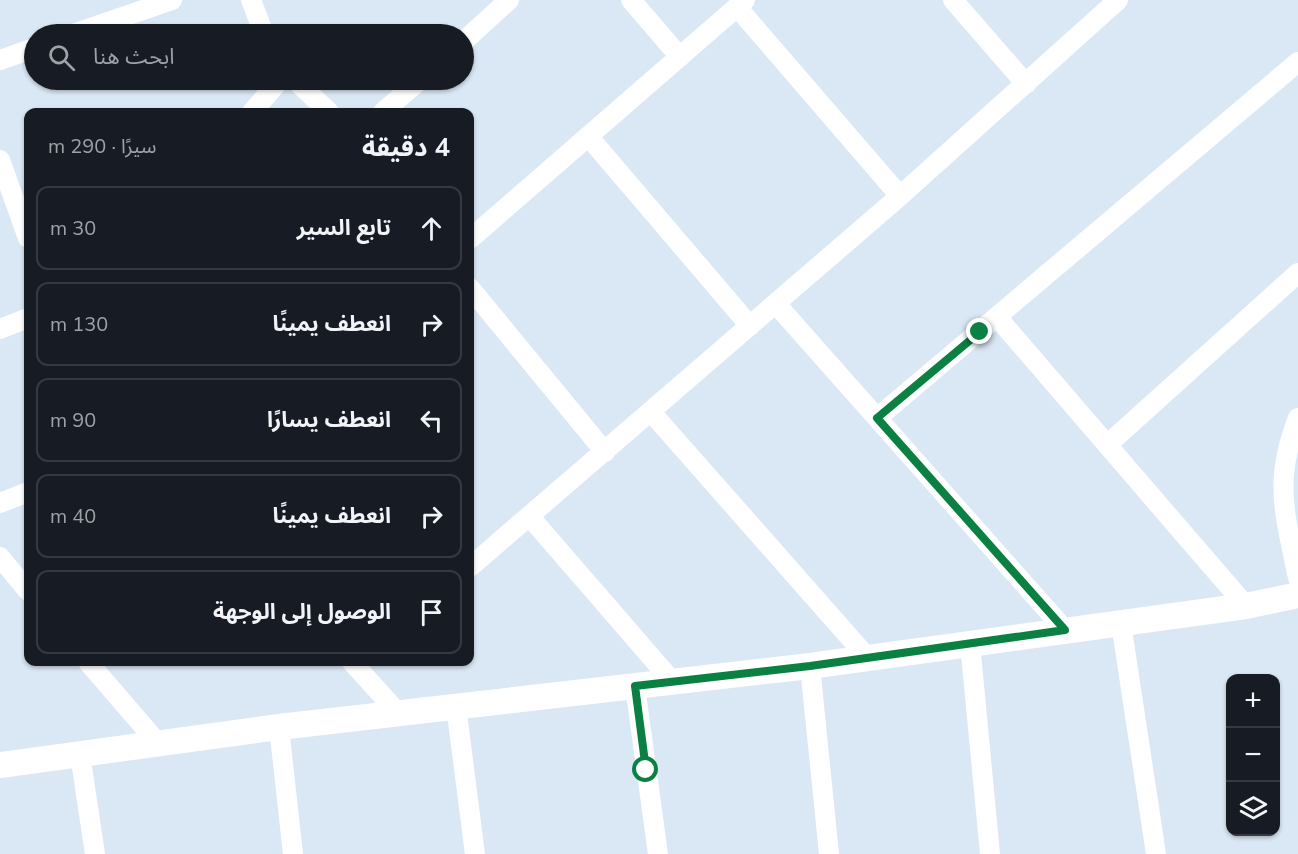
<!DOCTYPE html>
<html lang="ar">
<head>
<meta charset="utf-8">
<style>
  :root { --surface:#171b24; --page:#20242c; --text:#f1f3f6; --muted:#9ea1a6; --line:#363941 }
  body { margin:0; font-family:"Nunito Sans","Noto Sans Arabic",sans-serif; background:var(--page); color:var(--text); direction:rtl }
  .controls { position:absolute; right:18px; bottom:18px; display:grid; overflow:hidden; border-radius:12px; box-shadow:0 2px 4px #0004 }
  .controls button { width:54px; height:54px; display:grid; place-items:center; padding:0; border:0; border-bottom:2px solid var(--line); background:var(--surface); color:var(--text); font:30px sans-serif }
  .stop { position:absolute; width:18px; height:18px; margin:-14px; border:4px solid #0b8043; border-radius:50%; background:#fff }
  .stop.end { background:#0b8043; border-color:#fff; box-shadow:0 2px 6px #0008 }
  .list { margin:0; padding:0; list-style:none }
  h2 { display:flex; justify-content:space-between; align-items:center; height:78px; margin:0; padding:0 24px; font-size:26px }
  h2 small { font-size:20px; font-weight:400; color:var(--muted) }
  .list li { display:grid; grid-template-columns:39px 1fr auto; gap:18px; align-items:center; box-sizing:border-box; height:84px; margin:0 12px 12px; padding:0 12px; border:2px solid var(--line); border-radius:12px }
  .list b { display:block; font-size:22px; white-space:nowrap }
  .list em { font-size:20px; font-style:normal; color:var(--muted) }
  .icon { flex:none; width:33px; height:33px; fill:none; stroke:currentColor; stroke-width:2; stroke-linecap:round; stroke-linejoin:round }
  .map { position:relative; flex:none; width:1298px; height:854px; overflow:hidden; direction:ltr }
  .search { position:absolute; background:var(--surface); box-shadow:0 2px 4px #0004; left:24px; top:24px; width:450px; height:66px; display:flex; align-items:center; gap:15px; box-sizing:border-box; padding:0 21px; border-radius:33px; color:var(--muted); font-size:22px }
  .panel { position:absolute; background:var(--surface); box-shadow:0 2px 4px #0004; left:24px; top:108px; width:450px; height:558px; border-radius:12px; direction:rtl }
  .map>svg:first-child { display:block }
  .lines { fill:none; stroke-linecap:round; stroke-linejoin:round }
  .minor { stroke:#fff; stroke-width:20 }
  .tertiary { stroke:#fff; stroke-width:26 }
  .route { stroke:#0b8043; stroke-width:8 }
</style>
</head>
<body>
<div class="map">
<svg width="1298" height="854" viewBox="0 0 1298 854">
  <rect width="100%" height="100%" fill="#dae7f4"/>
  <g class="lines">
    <!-- minor -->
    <path class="minor" d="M251,0L264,34
      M631,0L680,57
      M953,0L1026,84
      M737,7L900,196
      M73,34L172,0
      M464,41L509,0
      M0,60L34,48
      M295,80L329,112
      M252,112L280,80
      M383,112L420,80
      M588,136L750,326
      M0,160L28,238
      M470,239L745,0
      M470,288L605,452
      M776,304L1065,630
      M997,317L1246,606
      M0,329L28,318
      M651,412L867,657
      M877,418L1298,62
      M1298,418C1273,482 1285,513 1298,578
      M1107,445L1298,273
      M0,503L28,492
      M530,517L672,681
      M0,557L28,591
      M470,567L900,196L1118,0
      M1121,623L1156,854
      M970,643L990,854
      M88,662L157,742
      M352,662L398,713
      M810,666L829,854
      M635,686L658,854
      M456,706L475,854
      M279,727L293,854
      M80,754L95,854"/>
    <!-- tertiary -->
    <path class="tertiary" d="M0,765L279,727L810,666L1246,606L1298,595"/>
  </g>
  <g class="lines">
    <!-- route -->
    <path class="route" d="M646,770L635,686L810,666L1065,630L877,418L980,332"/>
  </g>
</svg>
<div class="controls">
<button>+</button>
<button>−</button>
<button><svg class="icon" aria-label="layers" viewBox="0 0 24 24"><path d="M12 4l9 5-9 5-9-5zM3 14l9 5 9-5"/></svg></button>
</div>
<div class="stop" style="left:646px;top:770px"></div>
<div class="stop end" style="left:980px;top:332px"></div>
<div class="search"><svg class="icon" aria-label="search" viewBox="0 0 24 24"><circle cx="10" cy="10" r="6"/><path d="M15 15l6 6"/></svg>ابحث هنا</div>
<section class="panel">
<h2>4 دقيقة<small>سيرًا · 290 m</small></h2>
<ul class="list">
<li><svg class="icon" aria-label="ahead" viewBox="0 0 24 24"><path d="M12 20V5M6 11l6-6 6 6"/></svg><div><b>تابع السير</b></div><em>30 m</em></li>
<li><svg class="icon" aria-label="right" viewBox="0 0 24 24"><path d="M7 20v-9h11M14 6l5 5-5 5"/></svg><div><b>انعطف يمينًا</b></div><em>130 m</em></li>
<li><svg class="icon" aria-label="left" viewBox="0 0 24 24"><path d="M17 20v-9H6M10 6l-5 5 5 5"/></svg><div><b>انعطف يسارًا</b></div><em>90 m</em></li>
<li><svg class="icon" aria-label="right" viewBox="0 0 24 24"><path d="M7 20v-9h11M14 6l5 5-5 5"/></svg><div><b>انعطف يمينًا</b></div><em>40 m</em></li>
<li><svg class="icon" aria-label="arrive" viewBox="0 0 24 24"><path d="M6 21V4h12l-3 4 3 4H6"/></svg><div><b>الوصول إلى الوجهة</b></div></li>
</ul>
</section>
</div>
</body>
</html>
